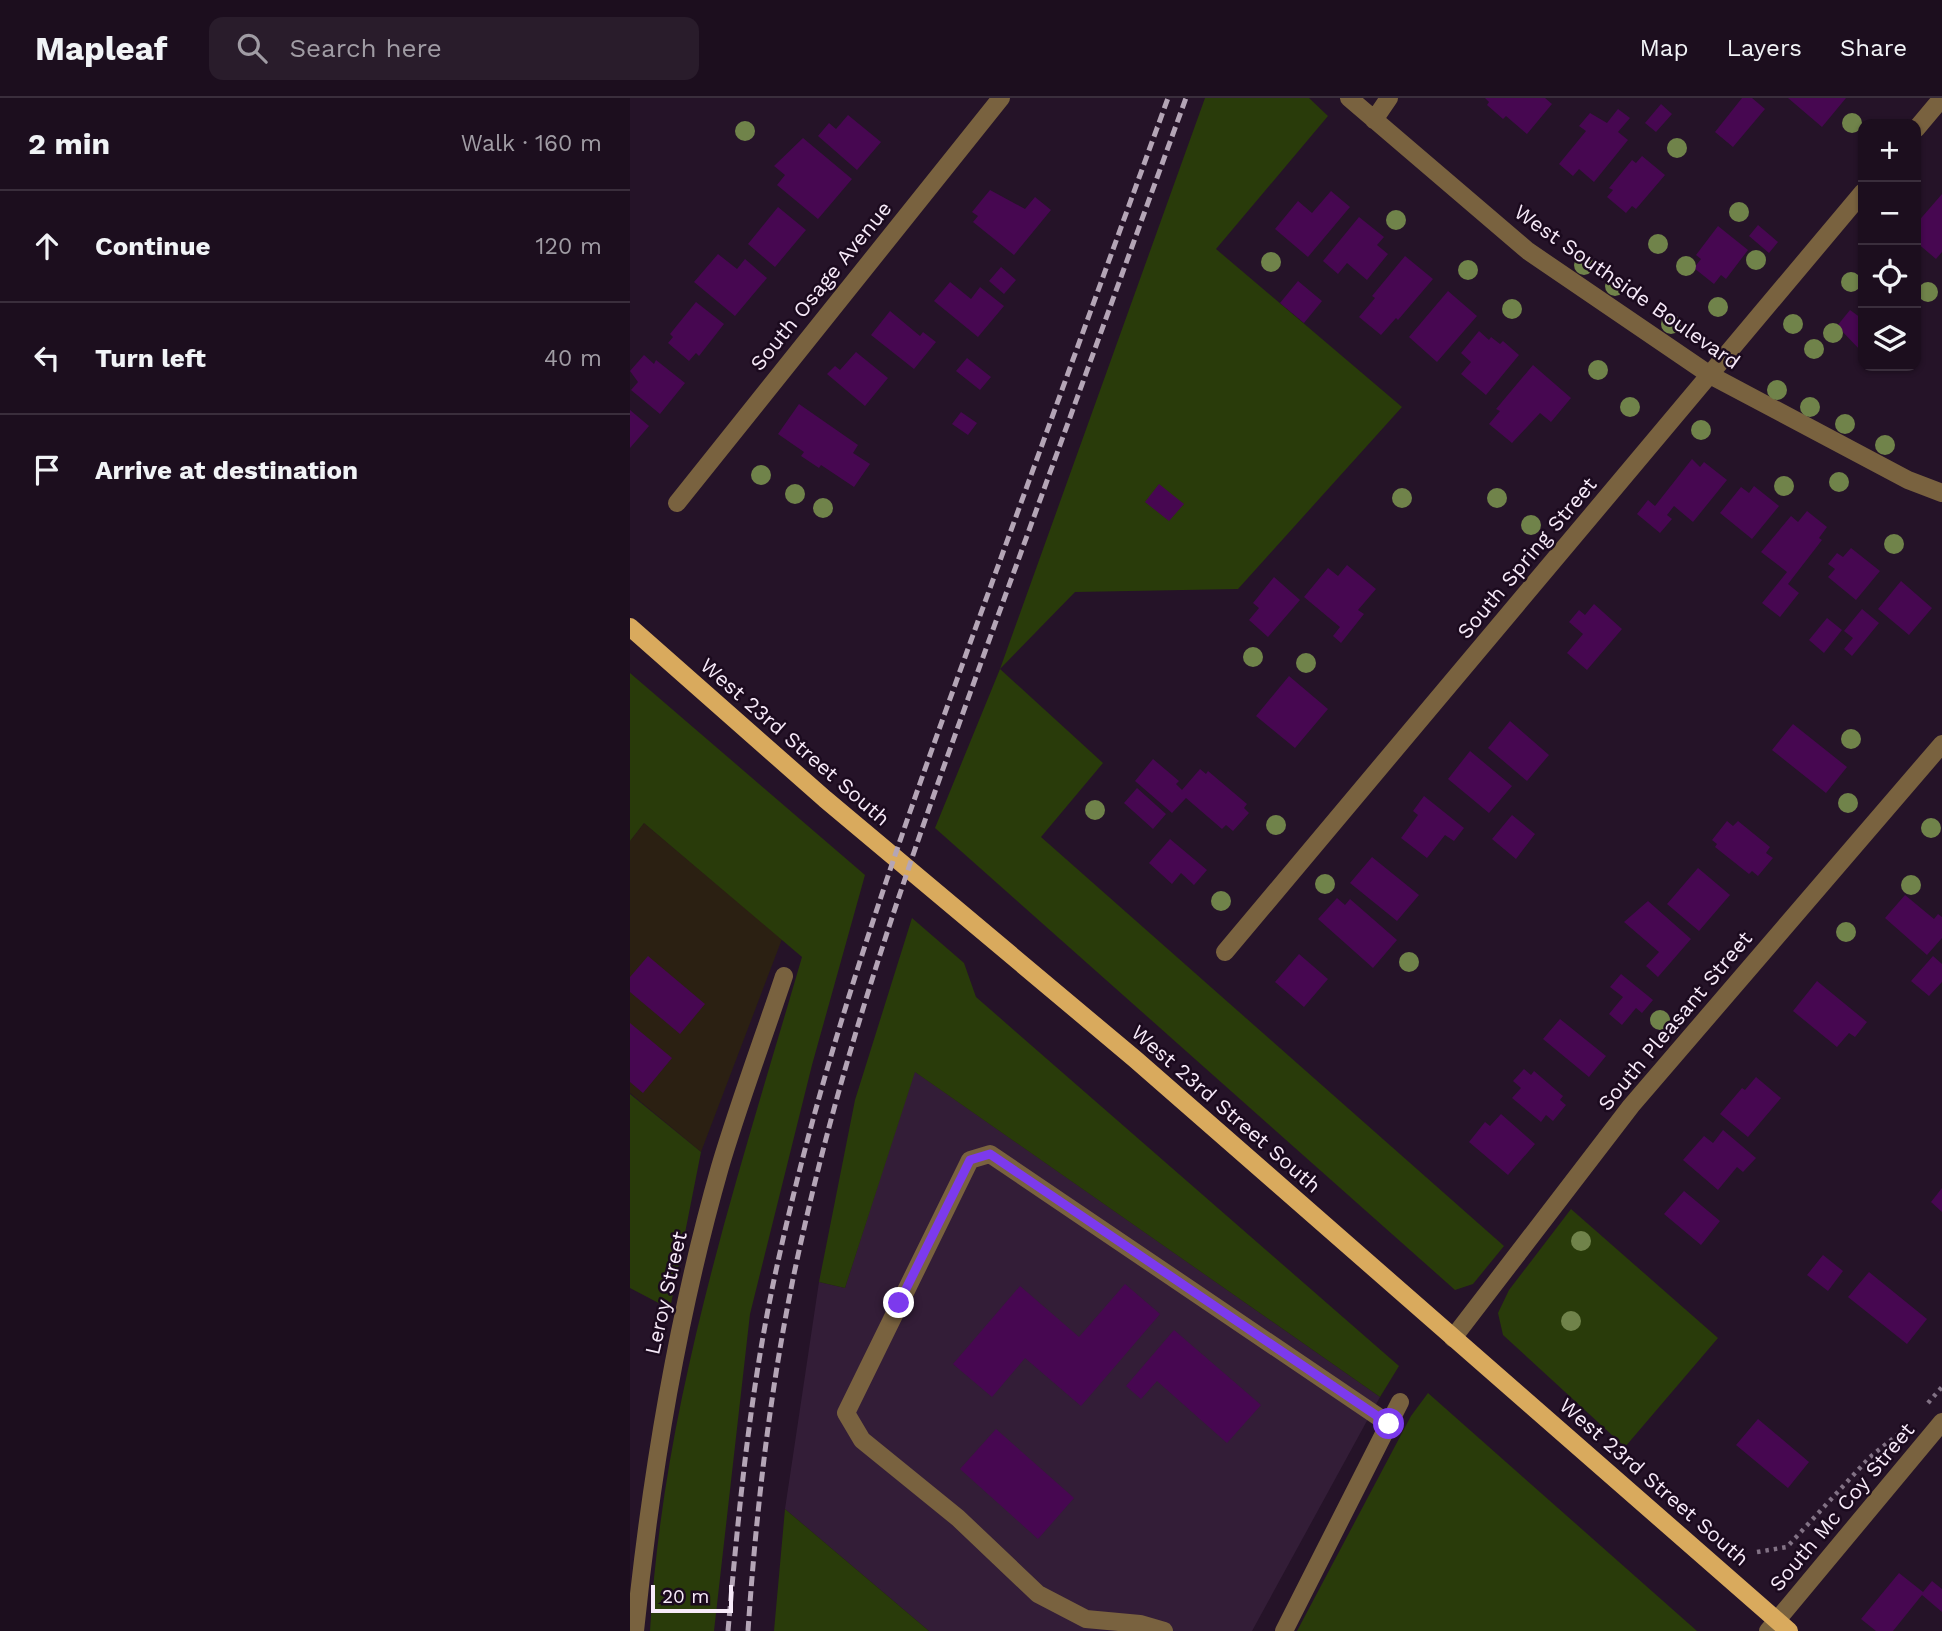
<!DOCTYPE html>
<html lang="en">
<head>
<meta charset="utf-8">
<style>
  :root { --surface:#1c0e1e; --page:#291c2b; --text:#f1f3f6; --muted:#a09ca4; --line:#3a2e3c }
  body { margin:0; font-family:"Work Sans",sans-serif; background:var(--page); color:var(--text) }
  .controls { position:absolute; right:21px; top:21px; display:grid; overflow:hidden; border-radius:14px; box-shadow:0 2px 5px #0004 }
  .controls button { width:63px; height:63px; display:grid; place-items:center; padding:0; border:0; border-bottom:2px solid var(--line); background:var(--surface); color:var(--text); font:35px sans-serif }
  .scale { position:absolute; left:21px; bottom:18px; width:82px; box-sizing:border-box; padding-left:7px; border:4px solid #f7eaf9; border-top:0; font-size:19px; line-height:24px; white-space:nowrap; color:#f7eaf9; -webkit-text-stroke:5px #1b0a1e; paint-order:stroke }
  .stop { position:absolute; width:21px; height:21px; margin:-16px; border:5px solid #7c3aed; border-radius:50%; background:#fff }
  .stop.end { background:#7c3aed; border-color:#fff; box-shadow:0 2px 7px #0008 }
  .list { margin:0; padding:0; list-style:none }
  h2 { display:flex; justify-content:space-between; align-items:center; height:91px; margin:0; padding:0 28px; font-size:30px }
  h2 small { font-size:23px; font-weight:400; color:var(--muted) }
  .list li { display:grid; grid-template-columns:46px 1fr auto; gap:21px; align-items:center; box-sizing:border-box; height:112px; padding:0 28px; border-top:2px solid var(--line) }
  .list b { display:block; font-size:26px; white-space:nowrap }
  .list em { font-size:23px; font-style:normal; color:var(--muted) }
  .icon { flex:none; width:38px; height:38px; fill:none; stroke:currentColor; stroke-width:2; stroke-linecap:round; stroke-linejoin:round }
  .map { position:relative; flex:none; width:1312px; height:1533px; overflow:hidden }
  header { display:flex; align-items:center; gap:42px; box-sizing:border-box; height:98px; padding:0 35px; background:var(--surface); border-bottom:2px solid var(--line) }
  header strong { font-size:33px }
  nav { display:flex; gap:38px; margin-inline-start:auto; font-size:24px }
  .search { width:490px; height:63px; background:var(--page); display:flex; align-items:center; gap:18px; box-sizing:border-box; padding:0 24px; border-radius:14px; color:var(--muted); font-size:26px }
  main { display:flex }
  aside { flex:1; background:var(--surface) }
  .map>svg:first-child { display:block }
  .commercial { fill:#2b2012 }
  .built { fill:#331d37 }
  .green { fill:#293b0a }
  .building { fill:#470751 }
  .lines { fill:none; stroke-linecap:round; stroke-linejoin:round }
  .path { stroke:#827285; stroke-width:4.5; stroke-dasharray:3.5 5; stroke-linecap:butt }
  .minor { stroke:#79623f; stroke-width:18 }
  .major { stroke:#d9aa5d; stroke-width:18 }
  .rail { stroke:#b4a5b6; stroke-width:5; stroke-dasharray:10 5; stroke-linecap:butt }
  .tree { fill:#70834a }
  .route { stroke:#7c3aed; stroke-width:9 }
  .labels { text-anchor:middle; stroke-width:5; stroke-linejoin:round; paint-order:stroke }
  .street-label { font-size:21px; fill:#f7eaf9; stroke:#1b0a1e }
</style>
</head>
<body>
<header>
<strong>Mapleaf</strong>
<div class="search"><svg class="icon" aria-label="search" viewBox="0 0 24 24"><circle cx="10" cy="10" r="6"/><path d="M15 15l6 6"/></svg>Search here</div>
<nav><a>Map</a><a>Layers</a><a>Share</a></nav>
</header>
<main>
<aside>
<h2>2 min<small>Walk · 160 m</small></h2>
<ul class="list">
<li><svg class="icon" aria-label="ahead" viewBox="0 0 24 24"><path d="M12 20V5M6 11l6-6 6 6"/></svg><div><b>Continue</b></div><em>120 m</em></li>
<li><svg class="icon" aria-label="left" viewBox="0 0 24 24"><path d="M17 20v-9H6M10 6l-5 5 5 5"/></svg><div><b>Turn left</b></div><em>40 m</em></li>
<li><svg class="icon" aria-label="arrive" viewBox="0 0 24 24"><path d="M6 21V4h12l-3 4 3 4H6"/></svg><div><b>Arrive at destination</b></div></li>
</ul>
</aside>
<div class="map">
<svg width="1312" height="1533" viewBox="0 0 1312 1533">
  <rect width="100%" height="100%" fill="#251328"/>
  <!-- commercial -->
  <path class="commercial" d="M14,725L152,841L71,1054L0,995V743Z"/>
  <!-- built -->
  <path class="built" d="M284,973L750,1299L622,1533H299L155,1411L189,1184L215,1190Z"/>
  <!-- green -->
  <path class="green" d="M575,0H679L698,18L586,151L772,309L608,491L445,494L370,571L473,665L411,739L874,1148L843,1186L825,1192L305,730L370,571Z
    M0,575L235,777L182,967L120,1216L84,1533H20C33,1302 108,1079 172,859L14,725L0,743Z
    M282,820L334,865L346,899L769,1268L750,1299L285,974L215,1190L189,1184L225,1002Z
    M0,996L71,1054L40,1211L0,1190Z
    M941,1111L1088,1240L995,1349L873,1237L868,1215L879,1192Z
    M798,1295L1067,1533H667L781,1318Z
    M155,1411L299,1533H144Z"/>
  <!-- building -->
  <path class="building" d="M855,0H915L922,6L897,36L876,18L873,21L857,7L859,4Z
    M1112,0H1122L1135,11L1103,49L1085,34Z
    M1158,0H1216L1192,29Z
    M1031,6L1042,16L1026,34L1015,25Z
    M988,11L1000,20L988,34L998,42L964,84L949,71L943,78L929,66L956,33L949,28L960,15L977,25Z
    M218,17L251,44L227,72L188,38L199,25L206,31Z
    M173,40L222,81L188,121L147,87L155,77L144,68Z
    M1012,58L1035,77L1006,111L1002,108L996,115L977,99L983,92L979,90L1002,62L1006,65Z
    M360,92L395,111L405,99L421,112L384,157L343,124L348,118L342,114Z
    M701,93L720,109L678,159L645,131L668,103L682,115Z
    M1312,96V154L1306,161L1286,144V126Z
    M148,109L176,132L145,169L118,146Z
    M729,119L754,139L747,147L758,156L737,182L717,165L708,176L693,163Z
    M1128,127L1148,144L1139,155L1119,138Z
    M1088,128L1118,152L1096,181L1091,177L1084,186L1064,170L1071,161L1066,157Z
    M88,156L107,171L115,161L137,180L105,218L64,184Z
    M775,158L803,181L768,222L766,220L751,237L729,219L745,200L742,198Z
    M371,169L386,182L374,196L359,183Z
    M668,183L692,203L674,225L650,205Z
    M320,184L341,201L350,189L374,208L348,239L304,203Z
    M818,193L847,218L807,264L779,239Z
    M66,204L94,226L69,258L66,255L59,263L38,245L43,239L40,236Z
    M1220,212L1231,220L1233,217V255L1207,228Z
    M260,213L290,238L293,234L306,244L284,271L241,237Z
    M849,233L859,242L861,239L870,246L873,243L889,257L856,297L831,276L841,264L831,255Z
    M226,254L258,280L235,308L197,276L205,268L210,272Z
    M14,257L24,266L26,262L55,285L30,316L1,292L8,284L0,273Z
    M337,260L361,279L350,292L326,273Z
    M903,267L941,300L921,324L910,315L882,345L859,326L870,313L866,311Z
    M169,306L228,347L223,355L240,366L224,389L191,367L189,370L171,358L174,354L148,336Z
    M0,312L19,328L0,350Z
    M331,314L347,325L338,337L322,326Z
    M1062,361L1070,369L1074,364L1097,382L1063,424L1044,408L1037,417L1042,421L1030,435L1007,416L1018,402L1025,408Z
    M529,386L554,406L539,423L515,404Z
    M1124,388L1149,408L1122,441L1090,415L1111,389L1119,395Z
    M1177,413L1197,429L1189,440L1192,442L1158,486L1169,495L1150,519L1132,505L1157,474L1131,454L1161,418L1168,424Z
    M1221,450L1250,473L1226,502L1198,479L1205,471L1198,466L1207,455L1213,459Z
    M717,467L746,491L728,512L734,516L711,545L703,538L710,529L674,499L698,470L708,478Z
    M644,479L670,502L638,539L619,522L629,510L623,505Z
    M1271,483L1302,510L1279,537L1248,511Z
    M964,506L992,531L957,572L937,555L953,536L939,524L949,512L955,517Z
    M1232,511L1249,525L1222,558L1214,551L1223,540L1214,533Z
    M1197,520L1212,532L1194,555L1179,542Z
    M659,578L698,611L665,650L626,618Z
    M880,623L919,657L897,683L858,650Z
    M1163,626L1217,669L1196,695L1142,652Z
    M840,653L882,688L859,715L818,681Z
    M523,661L549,683L546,686L552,692L570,671L576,676L578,673L617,706L614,710L619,715L603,733L596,727L592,731L556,700L542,715L505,683Z
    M507,690L536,716L523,731L494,705Z
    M794,698L834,730L824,743L815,737L797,760L771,740L788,717L783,713Z
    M882,717L905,736L886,761L862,741Z
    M1097,723L1103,728L1108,723L1140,749L1136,755L1143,760L1128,778L1122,773L1119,776L1085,749L1087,746L1082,742Z
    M540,741L577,772L564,787L551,775L542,786L519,765Z
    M742,759L789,797L767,823L720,785Z
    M1068,770L1100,797L1069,833L1037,806Z
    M1275,797L1304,821L1308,816L1312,819V840L1297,857L1255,820Z
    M707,800L715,807L720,801L767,842L743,870L688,821Z
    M1018,803L1061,841L1028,879L1016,868L1029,854L994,824Z
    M669,856L698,881L674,909L645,884Z
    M18,858L75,906L50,936L0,894V879Z
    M1303,858L1312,866V884L1299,898L1281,883Z
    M991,876L1023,902L1012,915L1006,910L992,927L979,916L993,899L980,889Z
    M1187,883L1237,924L1225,939L1219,935L1207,949L1163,913Z
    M930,921L976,958L959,979L913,941Z
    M0,925L42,960L13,995L0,984Z
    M894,971L901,977L904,973L933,998L930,1002L936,1007L923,1023L916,1017L911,1024L882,1000L891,990L883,983Z
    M1126,979L1151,1000L1118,1039L1090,1016L1112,990L1115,992Z
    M871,1016L905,1046L878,1077L839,1044L855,1024L860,1028Z
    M1093,1032L1126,1060L1113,1074L1107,1069L1088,1092L1053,1062L1074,1038L1083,1045Z
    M1312,1090V1114L1301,1104Z
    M1054,1093L1090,1123L1071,1147L1034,1116Z
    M1193,1157L1213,1173L1198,1193L1177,1177Z
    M1239,1174L1297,1221L1277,1246L1218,1199Z
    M495,1186L530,1216L451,1308L395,1260L362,1299L323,1266L390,1188L449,1239Z
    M544,1232L631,1307L597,1345L527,1283L511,1301L496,1288Z
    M1128,1321L1179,1364L1158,1390L1106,1347Z
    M366,1331L444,1400L408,1441L330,1371Z
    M1269,1475L1293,1494L1302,1483L1312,1491V1514L1292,1497L1263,1533H1246L1231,1521Z"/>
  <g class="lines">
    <!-- path -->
    <path class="path" d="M1298,1305L1312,1289
      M1127,1454L1157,1449L1240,1359L1276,1330"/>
    <!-- minor -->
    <path class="minor" d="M719,0L898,153L1080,277L1278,382L1312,395
      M744,22L759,0
      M1286,31L1312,0
      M47,405L371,0
      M595,854L1233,94
      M823,1240L1001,1008L1312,646
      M5,1533C21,1377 47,1220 90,1069C109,1005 133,941 154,878
      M534,1533L510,1526L456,1521L408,1496L328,1420L232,1342L216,1315L340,1062L360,1056L759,1326
      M654,1533L770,1304
      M1138,1533L1312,1324"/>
    <!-- major -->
    <path class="major" d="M0,529L195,701L505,961L1159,1533"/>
    <!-- rail -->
    <path class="rail" d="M98,1533C109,1408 121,1282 149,1159C196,946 269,742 343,537C408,358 473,179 538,0
      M118,1533C127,1400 143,1265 173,1135C219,930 290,734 361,537C426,358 491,179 556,0"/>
  </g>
  <!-- trees -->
  <g class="tree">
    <circle cx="1222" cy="25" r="10"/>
    <circle cx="115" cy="33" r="10"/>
    <circle cx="1047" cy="50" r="10"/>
    <circle cx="1109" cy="114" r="10"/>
    <circle cx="766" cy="122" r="10"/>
    <circle cx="1028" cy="146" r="10"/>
    <circle cx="1126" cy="162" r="10"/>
    <circle cx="641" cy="164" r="10"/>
    <circle cx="954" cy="167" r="10"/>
    <circle cx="1056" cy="168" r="10"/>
    <circle cx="838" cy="172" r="10"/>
    <circle cx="1221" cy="184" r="10"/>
    <circle cx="985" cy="188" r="10"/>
    <circle cx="1298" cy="194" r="10"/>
    <circle cx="1088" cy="209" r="10"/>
    <circle cx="882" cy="211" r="10"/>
    <circle cx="1041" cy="226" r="10"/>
    <circle cx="1163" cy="226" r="10"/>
    <circle cx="1203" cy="235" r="10"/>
    <circle cx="1184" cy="251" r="10"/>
    <circle cx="968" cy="272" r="10"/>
    <circle cx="1147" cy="292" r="10"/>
    <circle cx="1000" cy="309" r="10"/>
    <circle cx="1180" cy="309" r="10"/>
    <circle cx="1215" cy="326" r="10"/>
    <circle cx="1071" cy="332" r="10"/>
    <circle cx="1255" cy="347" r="10"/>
    <circle cx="131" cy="377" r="10"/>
    <circle cx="1209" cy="384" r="10"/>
    <circle cx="1154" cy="388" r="10"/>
    <circle cx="165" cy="396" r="10"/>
    <circle cx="772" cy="400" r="10"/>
    <circle cx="867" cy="400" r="10"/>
    <circle cx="193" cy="410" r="10"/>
    <circle cx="901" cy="427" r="10"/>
    <circle cx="1264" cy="446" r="10"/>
    <circle cx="623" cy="559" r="10"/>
    <circle cx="676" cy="565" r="10"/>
    <circle cx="1221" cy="641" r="10"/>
    <circle cx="1218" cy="705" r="10"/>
    <circle cx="465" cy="712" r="10"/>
    <circle cx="646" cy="727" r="10"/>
    <circle cx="1301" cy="730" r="10"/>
    <circle cx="695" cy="786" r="10"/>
    <circle cx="1281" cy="787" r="10"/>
    <circle cx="591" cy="803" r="10"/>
    <circle cx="1216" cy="834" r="10"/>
    <circle cx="779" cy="864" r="10"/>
    <circle cx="1030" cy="922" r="10"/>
    <circle cx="951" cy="1143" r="10"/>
    <circle cx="941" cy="1223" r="10"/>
  </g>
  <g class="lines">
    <!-- route -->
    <path class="route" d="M269,1205L340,1062L360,1056L759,1326"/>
  </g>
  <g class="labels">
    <!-- street labels -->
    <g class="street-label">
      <text transform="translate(191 188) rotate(-51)" y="7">South Osage Avenue</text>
      <text transform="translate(997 189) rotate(35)" y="7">West Southside Boulevard</text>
      <text transform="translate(897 460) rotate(-50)" y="7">South Spring Street</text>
      <text transform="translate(165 644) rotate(41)" y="7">West 23rd Street South</text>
      <text transform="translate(1045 923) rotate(-50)" y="7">South Pleasant Street</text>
      <text transform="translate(596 1011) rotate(41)" y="7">West 23rd Street South</text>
      <text transform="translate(36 1195) rotate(-77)" y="7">Leroy Street</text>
      <text transform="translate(1024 1384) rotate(41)" y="7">West 23rd Street South</text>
      <text transform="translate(1212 1409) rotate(-50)" y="7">South Mc Coy Street</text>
    </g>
  </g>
</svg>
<div class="controls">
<button>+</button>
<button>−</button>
<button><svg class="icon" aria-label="locate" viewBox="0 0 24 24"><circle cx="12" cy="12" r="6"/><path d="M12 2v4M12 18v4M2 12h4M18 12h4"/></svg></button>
<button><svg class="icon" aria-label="layers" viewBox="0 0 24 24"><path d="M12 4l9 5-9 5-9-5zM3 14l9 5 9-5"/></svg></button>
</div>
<div class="scale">20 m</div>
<div class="stop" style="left:759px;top:1326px"></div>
<div class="stop end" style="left:269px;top:1205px"></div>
</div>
</main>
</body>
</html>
